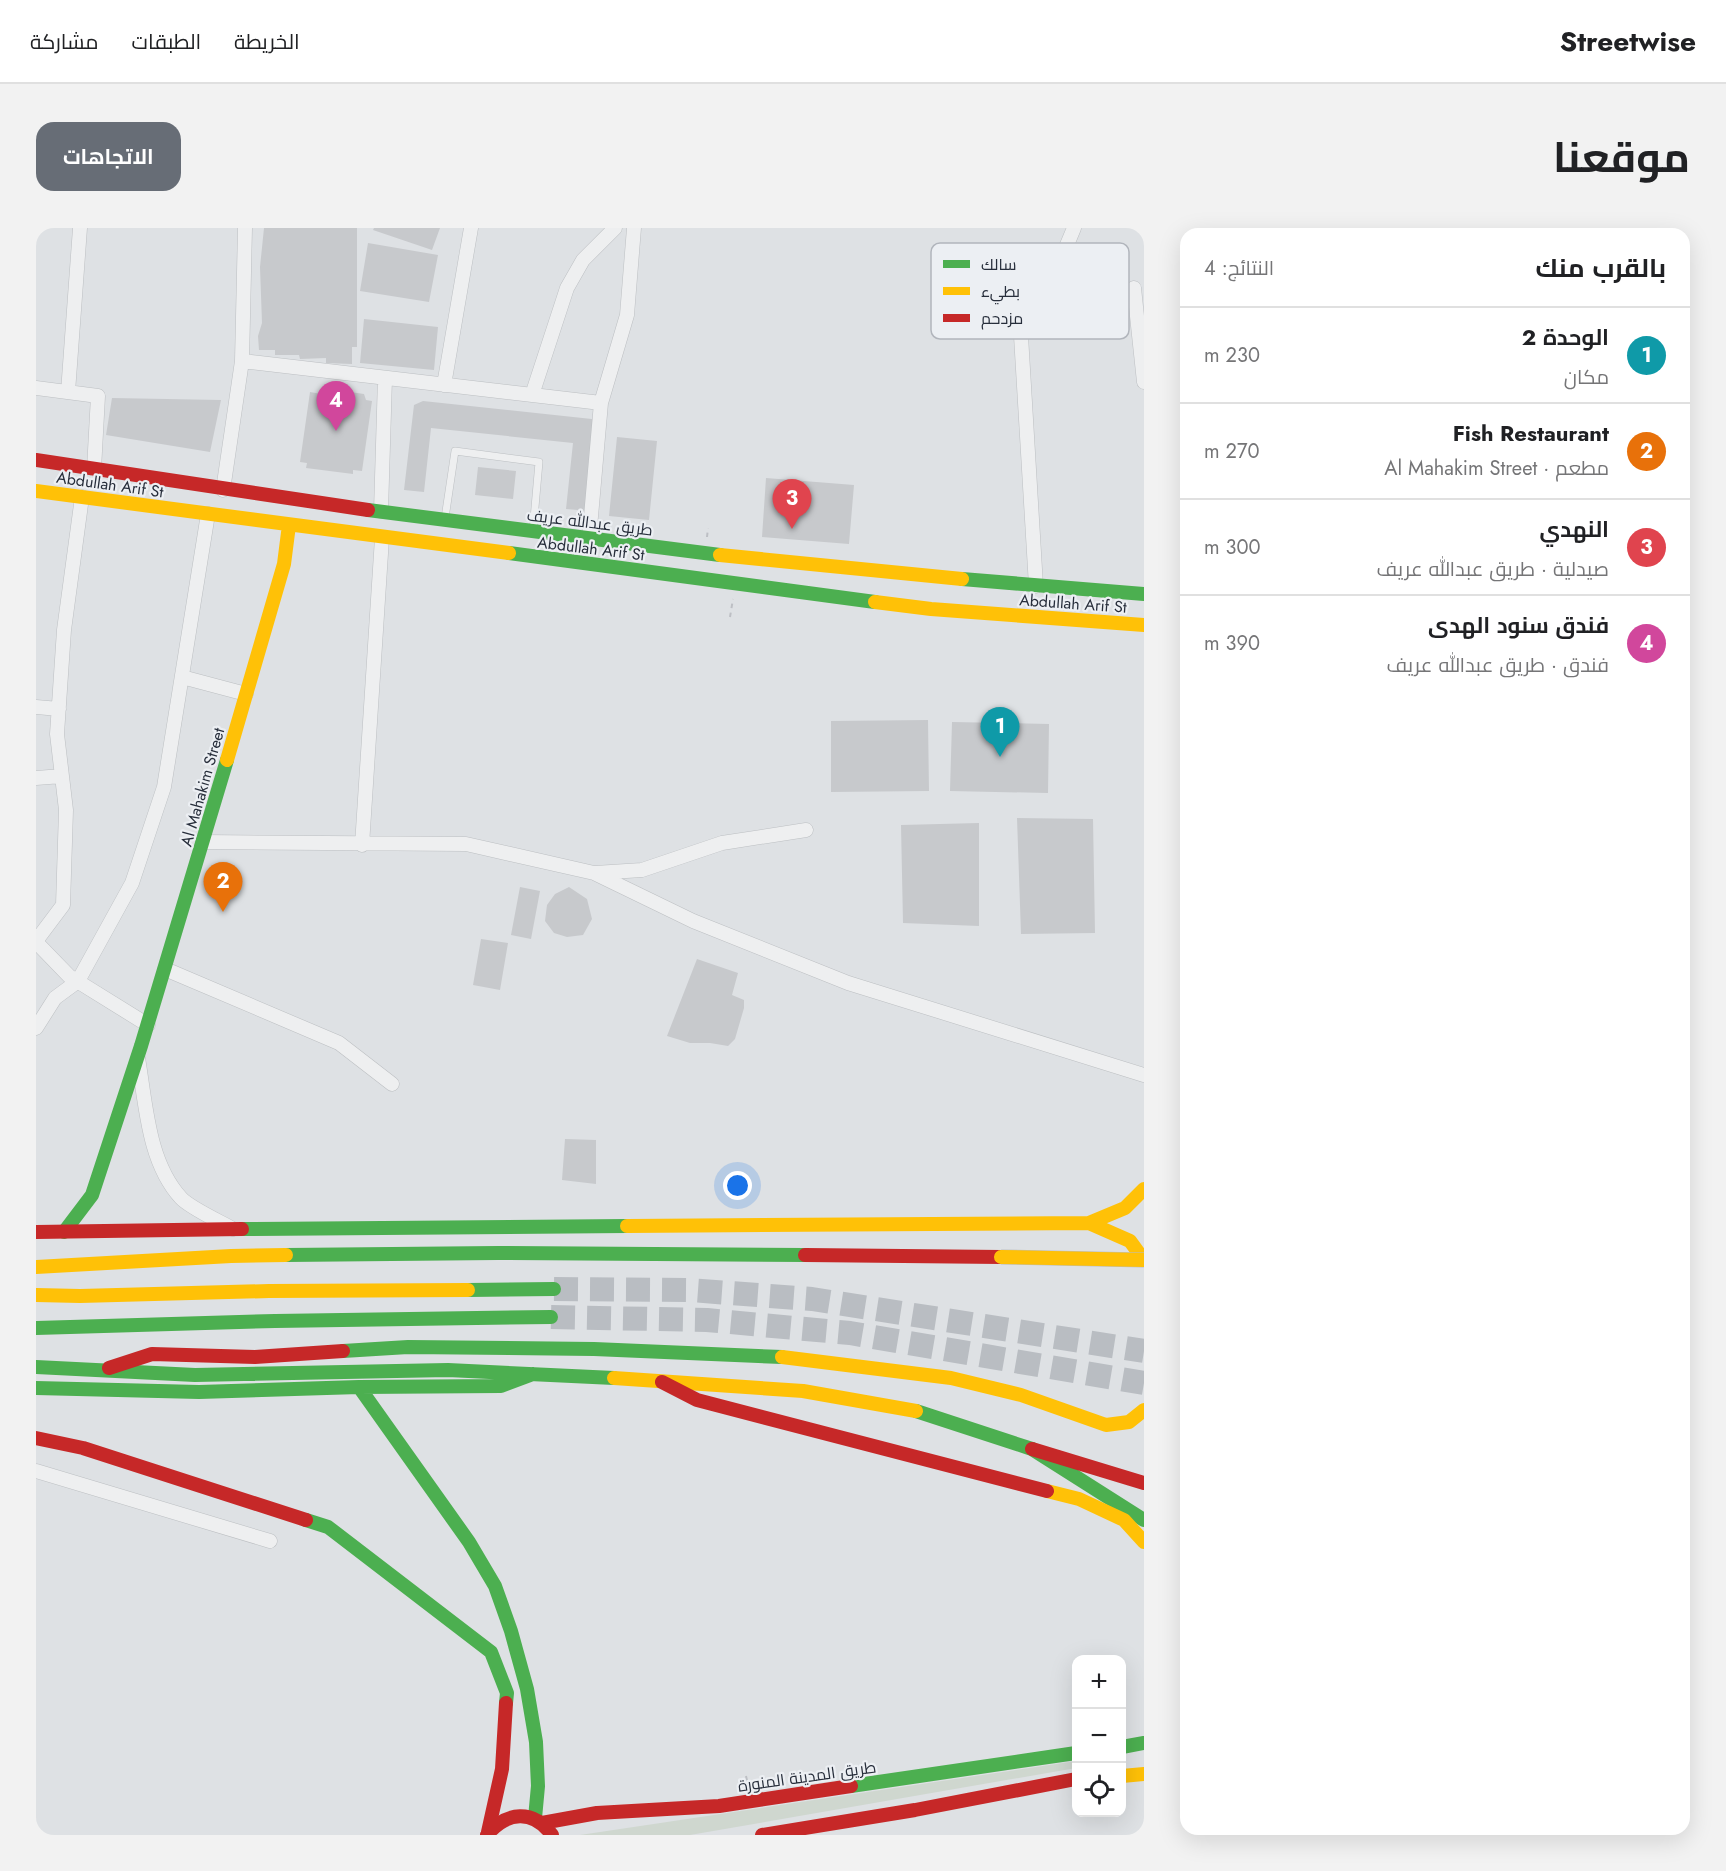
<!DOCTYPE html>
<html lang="ar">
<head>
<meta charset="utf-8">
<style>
  :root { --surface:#fff; --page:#f2f2f2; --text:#202124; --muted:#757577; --line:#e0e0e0; --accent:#676d76 }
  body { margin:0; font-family:Jost,Cairo,sans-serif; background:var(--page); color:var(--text); direction:rtl }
  .controls { position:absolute; right:18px; bottom:18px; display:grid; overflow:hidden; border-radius:12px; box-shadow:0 6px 24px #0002 }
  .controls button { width:54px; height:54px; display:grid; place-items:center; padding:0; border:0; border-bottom:2px solid var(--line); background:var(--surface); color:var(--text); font:30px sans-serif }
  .you { position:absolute; left:702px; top:958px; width:21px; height:21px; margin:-15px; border:4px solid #fff; border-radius:50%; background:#1a73e8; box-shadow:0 0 0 9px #1a73e833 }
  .badge { display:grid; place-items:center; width:39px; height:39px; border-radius:50%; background:var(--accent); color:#fff; font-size:20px; font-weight:700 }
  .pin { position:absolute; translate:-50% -50px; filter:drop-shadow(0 2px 3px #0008) }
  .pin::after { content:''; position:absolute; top:32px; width:21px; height:18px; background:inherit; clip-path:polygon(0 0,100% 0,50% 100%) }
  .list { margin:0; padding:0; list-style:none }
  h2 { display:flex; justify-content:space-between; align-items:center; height:78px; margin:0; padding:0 24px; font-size:26px }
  h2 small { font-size:20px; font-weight:400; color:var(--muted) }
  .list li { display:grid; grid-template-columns:39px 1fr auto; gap:18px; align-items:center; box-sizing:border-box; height:96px; padding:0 24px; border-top:2px solid var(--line) }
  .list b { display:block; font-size:22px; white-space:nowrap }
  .list p { margin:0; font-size:20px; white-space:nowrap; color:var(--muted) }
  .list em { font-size:20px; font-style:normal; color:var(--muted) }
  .icon { flex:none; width:33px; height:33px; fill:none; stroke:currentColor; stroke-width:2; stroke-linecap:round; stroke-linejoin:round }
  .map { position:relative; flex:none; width:1108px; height:1607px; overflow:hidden; direction:ltr; border-radius:18px }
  header { display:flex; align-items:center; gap:36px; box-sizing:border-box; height:84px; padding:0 30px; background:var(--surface); border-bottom:2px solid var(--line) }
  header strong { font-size:28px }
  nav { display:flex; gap:33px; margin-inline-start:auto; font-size:21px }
  .intro { display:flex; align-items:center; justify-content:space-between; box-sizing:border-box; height:144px; padding:0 36px }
  h1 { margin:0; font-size:42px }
  .button { padding:15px 27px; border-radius:18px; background:var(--accent); color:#fff; font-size:21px; font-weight:700 }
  main { display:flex; gap:36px; padding:0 36px }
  aside { flex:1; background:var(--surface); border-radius:18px; box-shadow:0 6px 24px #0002 }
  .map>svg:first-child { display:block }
  .green { fill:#cfd7cf }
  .building { fill:#c7c9cc }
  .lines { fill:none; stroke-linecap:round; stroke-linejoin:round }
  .highway-tunnel { stroke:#b9bdc2; stroke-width:24; stroke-dasharray:24 12; stroke-linecap:butt }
  .lane-casing { stroke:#bcbfc2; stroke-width:8 }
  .street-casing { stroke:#bcbfc2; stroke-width:15 }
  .path { stroke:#bdbfc4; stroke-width:2; stroke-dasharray:4.5 4.5; stroke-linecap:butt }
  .lane { stroke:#eeeff0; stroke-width:7 }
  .street { stroke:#eeeff0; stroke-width:14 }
  .fast { stroke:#4caf50; stroke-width:14 }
  .slow { stroke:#ffc107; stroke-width:14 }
  .jam { stroke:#c62828; stroke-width:14 }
  .slow-bridge-casing { stroke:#bbbec1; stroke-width:15; stroke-linecap:butt }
  .slow-bridge { stroke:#ffc107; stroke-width:14 }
  .labels { text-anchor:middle; stroke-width:4.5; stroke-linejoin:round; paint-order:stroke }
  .street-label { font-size:16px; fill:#272e3b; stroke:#eceff3 }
  .key { fill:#eceff3; stroke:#b1b5bc; stroke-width:1.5 }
  .key-label { font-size:16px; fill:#272e3b }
</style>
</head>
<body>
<header>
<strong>Streetwise</strong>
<nav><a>الخريطة</a><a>الطبقات</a><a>مشاركة</a></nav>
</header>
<div class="intro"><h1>موقعنا</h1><a class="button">الاتجاهات</a></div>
<main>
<aside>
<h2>بالقرب منك<small>النتائج: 4</small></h2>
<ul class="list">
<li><span class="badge" style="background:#0f9aa8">1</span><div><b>الوحدة 2</b><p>مكان</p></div><em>230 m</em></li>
<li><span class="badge" style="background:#e8710a">2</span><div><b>Fish Restaurant</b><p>مطعم · Al Mahakim Street</p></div><em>270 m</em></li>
<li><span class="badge" style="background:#e0444e">3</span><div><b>النهدي</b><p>صيدلية · طريق عبدالله عريف</p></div><em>300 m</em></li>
<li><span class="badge" style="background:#d1479c">4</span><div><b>فندق سنود الهدى</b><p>فندق · طريق عبدالله عريف</p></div><em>390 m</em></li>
</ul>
</aside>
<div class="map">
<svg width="1108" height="1607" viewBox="0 0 1108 1607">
  <rect width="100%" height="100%" fill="#dee1e4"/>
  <!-- green -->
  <path class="green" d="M1040,1533V1540L654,1607H544Z"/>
  <!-- building -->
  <path class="building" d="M228,0H321V119H316V136L290,135V130L264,131L263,127H239V122H223L222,108L226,95L224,39Z
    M338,0H404L396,22L337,2Z
    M332,15L402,27L393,74L324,63Z
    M328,91L402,99L398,142L324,135Z
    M286,160L328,166L330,172L336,173L326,243L317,242V246L270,240L271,235L264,234L274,164L285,166Z
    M76,170L185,172L174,224L70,207Z
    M387,173L565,192L554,283L530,281L537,215L395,200L388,264L368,262L378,177Z
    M581,209L621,213L613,292L573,288Z
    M442,239L480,243L477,271L439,267Z
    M730,250L818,257L813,316L726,309Z
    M892,492L893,563L795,564V493Z
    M916,494L1013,496L1012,565L914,563Z
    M981,590L1057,591L1059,705L985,706Z
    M943,595V698L867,695L865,597Z
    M484,659L504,663L495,711L475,707Z
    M533,659L551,671L556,691L547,707L531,709L518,705L509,693L511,677L519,666Z
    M445,711L472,715L464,762L437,757Z
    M661,731L702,745L696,767L708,772V780L699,811L692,818L674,815H654L631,808Z
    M529,911L560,912V956L526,952Z"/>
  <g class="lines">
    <!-- highway-tunnel -->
    <path class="highway-tunnel" d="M518,1061L653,1062L776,1071L1108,1123
      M515,1089L671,1092L814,1105L1108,1155"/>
    <!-- lane casing -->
    <g class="lane-casing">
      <path id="lane" d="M409,290L419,223L503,234L497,302"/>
    </g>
    <!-- street casing -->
    <g class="street-casing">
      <path id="street" d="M1098,60L1108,154
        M206,133L565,175
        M408,157L435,0
        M0,160L62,168L58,241
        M32,164L44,0
        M496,167L531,60L547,32L579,0
        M187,262L206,133L209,0
        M345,283L349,150
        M553,311L565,175L591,87L598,0
        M1000,358L985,108L1004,65L1028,24L1038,0
        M146,449L210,466
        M0,479L23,481
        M0,550L26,548
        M167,614L430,616L558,645L657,693L812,755L1108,847
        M326,617L346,310
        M559,645L606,642L686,615L770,602
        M0,713L27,677L30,582L21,506L28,402L46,269
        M0,714L33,748L112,797
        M129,741L303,815L356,856
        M0,800L19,770L42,753L96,655L128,559L172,286
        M102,830C110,877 112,934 145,970C154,980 185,994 197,1001
        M0,1243L234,1313"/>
    </g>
    <!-- path -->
    <path class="path" d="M671,309L672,300
      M694,389L697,371
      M710,1548L712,1557"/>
    <!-- lane -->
    <use href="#lane" class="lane"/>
    <!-- street -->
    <use href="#street" class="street"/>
    <!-- fast -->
    <path class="fast" d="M332,282L684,327
      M473,325L839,374
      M926,351L1108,366
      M206,1001L591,998
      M28,1004L56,967L105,818L191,532
      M250,1027L462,1025L769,1027
      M432,1062L518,1061
      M0,1100L239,1093L515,1089
      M307,1123L372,1119L558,1121L746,1129
      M0,1139L159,1147L412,1142L578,1150
      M323,1159L433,1314L459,1358L475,1403L491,1461L500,1514L502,1558L499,1590
      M0,1160L163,1164L323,1159L465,1158L497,1146
      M880,1183L996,1221L1108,1292
      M270,1292L292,1299L455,1424L471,1465L470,1475
      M1086,1519L1108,1515
      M815,1558L1040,1525"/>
    <!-- slow -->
    <path class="slow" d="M0,263L473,325
      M684,327L926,351
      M839,374L895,381L1108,397
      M191,532L248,336L253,297
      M1053,995L1094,1013L1108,1032
      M591,998L1053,995L1089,980L1108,961
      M0,1039L195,1028L250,1027
      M0,1067L44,1068L233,1063L432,1062
      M746,1129L915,1150L985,1167L1070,1197L1093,1194L1108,1182
      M578,1150L767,1163L880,1183
      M1011,1263L1043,1271L1088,1292L1108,1314
      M1086,1548L1108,1546"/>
    <!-- jam -->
    <path class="jam" d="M0,232L332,282
      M0,1004L206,1001
      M769,1027L965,1029
      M73,1140L116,1126L219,1129L307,1123
      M626,1154L661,1172L1011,1263
      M0,1210L47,1220L270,1292
      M996,1221L1108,1255
      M506,1595L561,1585L683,1578L815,1558
      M452,1604L466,1541L470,1475
      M451,1607C471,1583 497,1581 516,1607
      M726,1607L879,1582L1040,1551"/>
    <!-- slow-bridge casing -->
    <g class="slow-bridge-casing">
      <path id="slow-bridge" d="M965,1029L1108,1032"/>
    </g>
    <!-- slow-bridge -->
    <use href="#slow-bridge" class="slow-bridge"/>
  </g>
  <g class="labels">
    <!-- street labels -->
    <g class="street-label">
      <text transform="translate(74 256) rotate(8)" y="6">Abdullah Arif St</text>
      <text transform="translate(554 294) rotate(7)" y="6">طريق عبدالله عريف</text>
      <text transform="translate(555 320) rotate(7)" y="6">Abdullah Arif St</text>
      <text transform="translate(1037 375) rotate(4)" y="6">Abdullah Arif St</text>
      <text transform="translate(166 559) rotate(-74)" y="6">Al Mahakim Street</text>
      <text transform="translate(771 1548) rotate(-8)" y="6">طريق المدينة المنورة</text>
    </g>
  </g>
  <!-- legend -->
  <rect x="895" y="15" width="198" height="96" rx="9" class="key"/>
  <rect x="907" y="32" width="27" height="8" fill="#4caf50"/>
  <rect x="907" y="59" width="27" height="8" fill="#ffc107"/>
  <rect x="907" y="86" width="27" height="8" fill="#c62828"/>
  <g class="key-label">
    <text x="945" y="42">سالك</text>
    <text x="945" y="69">بطيء</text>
    <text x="945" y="96">مزدحم</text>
  </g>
</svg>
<div class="controls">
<button>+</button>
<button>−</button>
<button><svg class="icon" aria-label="locate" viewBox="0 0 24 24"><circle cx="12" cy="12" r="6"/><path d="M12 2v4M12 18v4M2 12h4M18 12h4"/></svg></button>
</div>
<div class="you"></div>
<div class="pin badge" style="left:964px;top:529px;background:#0f9aa8">1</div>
<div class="pin badge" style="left:187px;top:684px;background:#e8710a">2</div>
<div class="pin badge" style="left:756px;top:301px;background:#e0444e">3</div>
<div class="pin badge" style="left:300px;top:203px;background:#d1479c">4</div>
</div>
</main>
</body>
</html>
